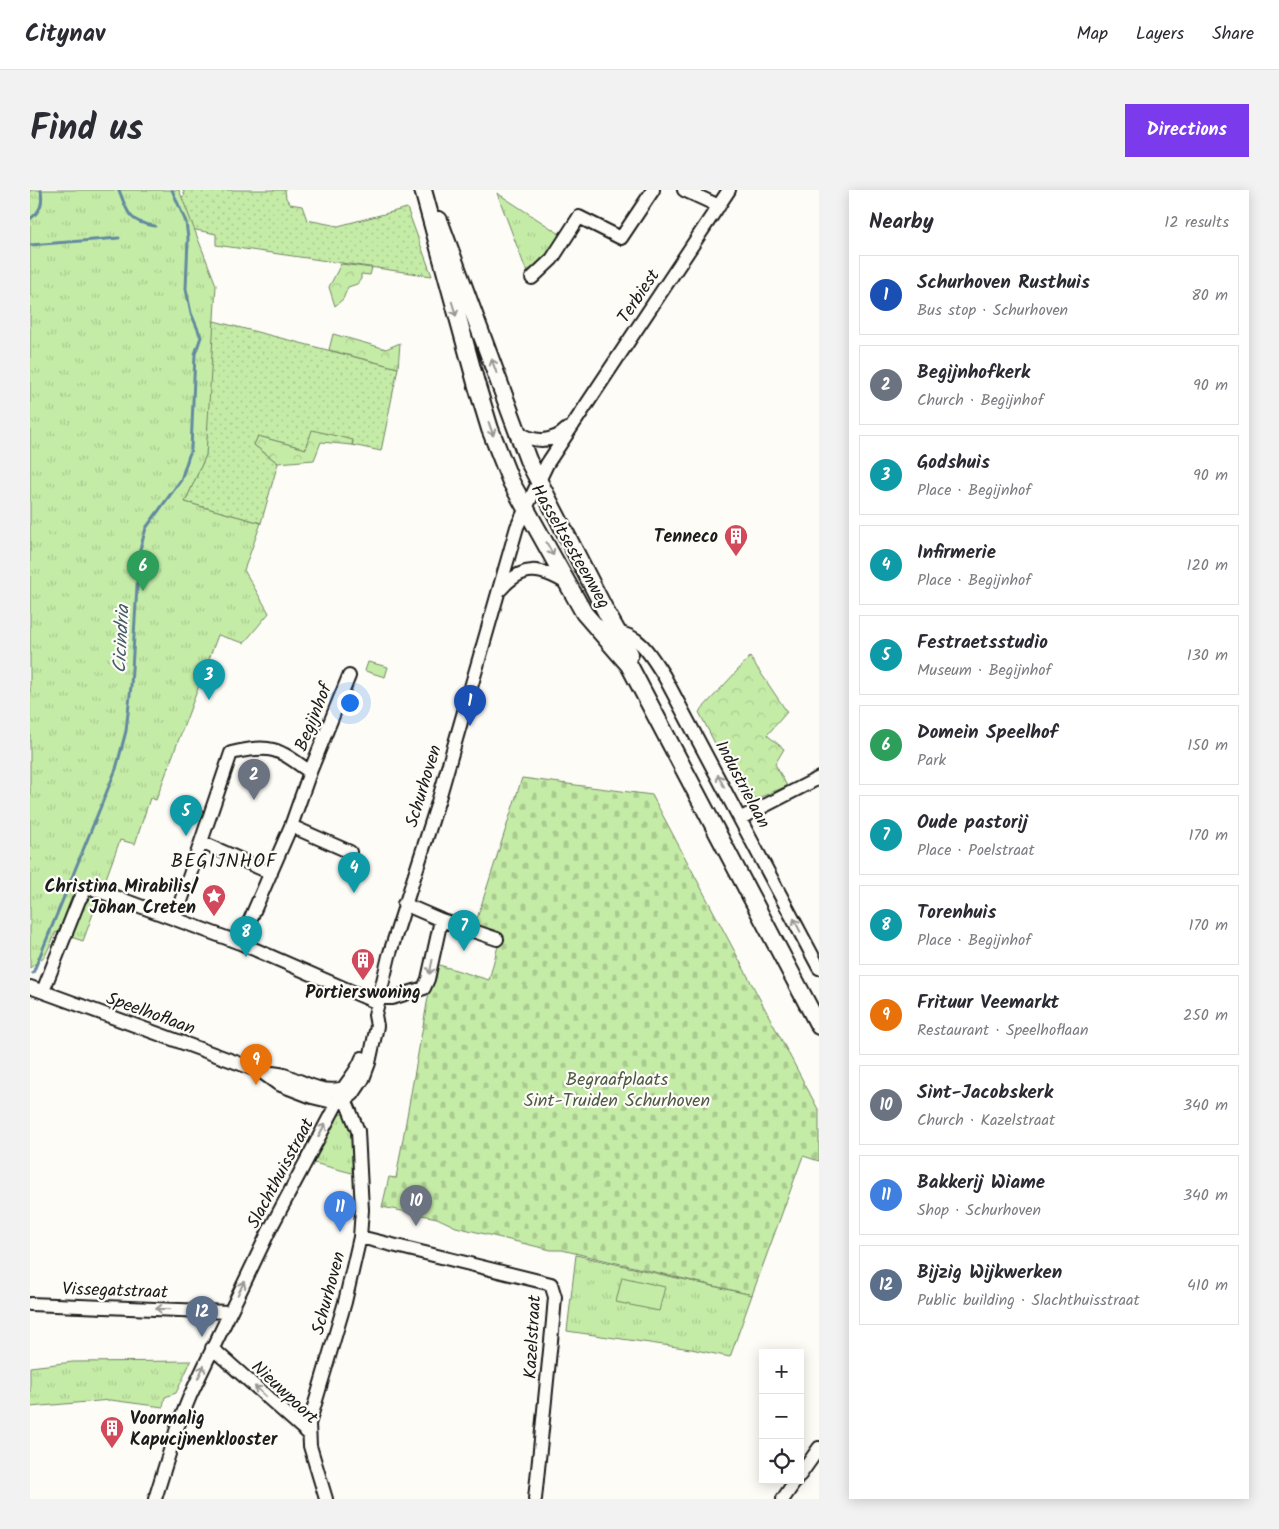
<!DOCTYPE html>
<html lang="en">
<head>
<meta charset="utf-8">
<style>
  :root { --surface:#fff; --page:#f2f2f3; --text:#2b2b33; --muted:#7c7c81; --line:#e1e1e2; --accent:#7c3aed }
  body { margin:0; font-family:Kalam,sans-serif; background:var(--page); color:var(--text) }
  .controls { position:absolute; right:15px; bottom:15px; display:grid; overflow:hidden; border-radius:0px; box-shadow:0 2px 12px #0003 }
  .controls button { width:45px; height:45px; display:grid; place-items:center; padding:0; border:0; border-bottom:1px solid var(--line); background:var(--surface); color:var(--text); font:25px sans-serif }
  .you { position:absolute; left:319px; top:512px; width:18px; height:18px; margin:-12px; border:4px solid #fff; border-radius:50%; background:#1a73e8; box-shadow:0 0 0 8px #1a73e833 }
  .badge { display:grid; place-items:center; width:32px; height:32px; border-radius:50%; background:var(--accent); color:#fff; font-size:16px; font-weight:700 }
  .pin { position:absolute; translate:-50% -41px; filter:drop-shadow(0 1px 2px #0008) }
  .pin::after { content:''; position:absolute; top:26px; width:18px; height:15px; background:inherit; clip-path:polygon(0 0,100% 0,50% 100%) }
  .list { margin:0; padding:0; list-style:none }
  h2 { display:flex; justify-content:space-between; align-items:center; height:65px; margin:0; padding:0 20px; font-size:21px }
  h2 small { font-size:16px; font-weight:400; color:var(--muted) }
  .list li { display:grid; grid-template-columns:32px 1fr auto; gap:15px; align-items:center; box-sizing:border-box; height:80px; margin:0 10px 10px; padding:0 10px; border:1px solid var(--line); border-radius:0px }
  .list b { display:block; font-size:19px; white-space:nowrap }
  .list p { margin:0; font-size:16px; white-space:nowrap; color:var(--muted) }
  .list em { font-size:16px; font-style:normal; color:var(--muted) }
  .icon { flex:none; width:28px; height:28px; fill:none; stroke:currentColor; stroke-width:2; stroke-linecap:round; stroke-linejoin:round }
  .map { position:relative; flex:none; width:789px; height:1309px; overflow:hidden; border-radius:0px }
  header { display:flex; align-items:center; gap:30px; box-sizing:border-box; height:70px; padding:0 25px; background:var(--surface); border-bottom:1px solid var(--line) }
  header strong { font-size:24px }
  nav { display:flex; gap:28px; margin-inline-start:auto; font-size:18px }
  .intro { display:flex; align-items:center; justify-content:space-between; box-sizing:border-box; height:120px; padding:0 30px }
  h1 { margin:0; font-size:35px }
  .button { padding:12px 22px; border-radius:0px; background:var(--accent); color:#fff; font-size:18px; font-weight:700 }
  main { display:flex; gap:30px; padding:0 30px }
  aside { flex:1; background:var(--surface); border-radius:0px; box-shadow:0 2px 12px #0003 }
  .map>svg:first-child { display:block }
  .grass { fill:url(#grass-dots); stroke:#708462 }
  .forest { fill:url(#forest-crowns); stroke:#708462 }
  .cemetery { fill:url(#cemetery-stones); stroke:#708462 }
  .park { fill:url(#park-tufts); stroke:#708462 }
  .pitch { fill:#c5eca7; stroke:#708462 }
  .lines { fill:none; stroke-linecap:round; stroke-linejoin:round }
  .stream { stroke:#638a9e; stroke-width:3 }
  .minor-casing { stroke:#1c1c1c; stroke-width:16 }
  .major-casing { stroke:#1c1c1c; stroke-width:20 }
  .minor { stroke:#fdfcf7; stroke-width:12 }
  .major { stroke:#fdfcf7; stroke-width:16 }
  .oneway { stroke:#989794 }
  .labels { text-anchor:middle; stroke-width:4.5; stroke-linejoin:round; paint-order:stroke }
  .street-label { font-size:18px; fill:#1c1c1c; stroke:#fdfcf7 }
  .poi-label { font-size:18px; font-weight:bold; fill:#1c1c1c; stroke:#fdfcf7; text-anchor:end }
  .park-label { font-size:18px; fill:#4f5a46; stroke:#fdfcf7 }
  .water-label { font-size:19px; font-style:italic; fill:#465c68; stroke:#fdfcf7 }
  .neighbourhood-label { font-size:19px; letter-spacing:1px; fill:#1c1c1c; stroke:#fdfcf7 }
</style>
</head>
<body>
<header>
<strong>Citynav</strong>
<nav><a>Map</a><a>Layers</a><a>Share</a></nav>
</header>
<div class="intro"><h1>Find us</h1><a class="button">Directions</a></div>
<main>
<div class="map">
<svg width="789" height="1309" viewBox="0 0 789 1309">
  <defs>
    <pattern id="grass-dots" width="8" height="8" patternUnits="userSpaceOnUse" patternTransform="scale(1.25)"><rect width="8" height="8" fill="#c5eca7"/><path d="M2 2h.1M6 6h.1" fill="none" stroke="#a9ca8f" stroke-width="1.8" stroke-linecap="round"/></pattern>
    <pattern id="forest-crowns" width="20" height="18" patternUnits="userSpaceOnUse" patternTransform="scale(1.25)"><rect width="20" height="18" fill="#c5eca7"/><path d="M2 6a3 3 0 1 1 6 0M12 15a3 3 0 1 1 6 0" fill="none" stroke="#a9ca8f"/></pattern>
    <pattern id="cemetery-stones" width="16" height="16" patternUnits="userSpaceOnUse" patternTransform="scale(1.25)"><rect width="16" height="16" fill="#c5eca7"/><path d="M2 7V4a2 2 0 0 1 4 0v3zM10 15v-3a2 2 0 0 1 4 0v3z" fill="#a9ca8f"/></pattern>
    <pattern id="park-tufts" width="24" height="20" patternUnits="userSpaceOnUse" patternTransform="scale(1.25)"><rect width="24" height="20" fill="#c5eca7"/><path d="M3 7l-1-3M5 7V3M7 7l1-3M15 17l-1-3M17 17v-4M19 17l1-3" fill="none" stroke="#a9ca8f"/></pattern>
  </defs>
  <rect width="100%" height="100%" fill="#fdfcf7"/>
  <filter id="ink" filterUnits="userSpaceOnUse"><feTurbulence type="fractalNoise" baseFrequency=".02" numOctaves="2"/><feDisplacementMap in="SourceGraphic" scale="10" xChannelSelector="R" yChannelSelector="G"/><feConvolveMatrix kernelMatrix="1 2 1 2 8 2 1 2 1" color-interpolation-filters="sRGB"/></filter>
  <g filter="url(#ink)">
    <!-- grass -->
    <path class="grass" d="M153,0H255L256,8L260,14L272,16L277,30L308,36L377,18L402,86L186,55V44L151,37L143,13L155,5Z
      M180,130L368,178L351,261L322,255L323,251L279,247L276,259L228,246L224,255L248,273L231,333L155,312L176,265Z"/>
    <!-- forest -->
    <path class="forest" d="M311,74L342,78L340,85L331,84V89L327,94L318,97L313,109L305,116L299,97Z
      M303,144L356,159L370,153L368,178L299,160Z
      M282,240L323,250L322,255L291,252L284,270L248,273L224,255L228,246L276,259Z
      M720,467L757,522L737,545L754,559L745,574L757,596L726,609L712,606L669,522Z"/>
    <!-- cemetery -->
    <path class="cemetery" d="M492,588L622,605L789,921V971L773,966L722,1105L532,1060H521L426,1037L407,1028L352,1017L359,987L366,988L399,802L406,774L459,790L469,752L442,744Z"/>
    <!-- park -->
    <path class="park" d="M0,0H149L186,95L176,265L155,312L231,333L214,380L239,423L214,453L188,445L126,610L120,608L105,654L90,650L53,751L26,742L15,766L0,778Z
      M467,3L530,44L532,47C523,61 513,78 496,80Z
      M311,924L317,926L321,935L323,952L322,983L280,972L306,926Z
      M546,1065L722,1105L700,1167L661,1159L537,1141Z
      M161,1171L146,1203L135,1207L133,1217L80,1210L0,1217V1177L43,1172Z"/>
    <!-- pitch -->
    <path class="pitch" d="M338,472L358,477L355,487L335,481Z
      M592,1087L635,1097L629,1121L586,1112Z"/>
    <g class="lines">
      <!-- stream -->
      <path class="stream" d="M89,0C98,23 98,32 125,36
        M0,29C11,21 13,13 11,0
        M0,55L89,48
        M3,783L86,579L96,541L101,496L109,363L116,338L151,290L161,259L165,164L171,147L161,123L156,99L158,48L156,32L142,0"/>
      <!-- minor casing -->
      <g class="minor-casing">
        <path id="minor" d="M654,0L689,16
          M502,88L522,69L549,27L591,48L623,0
          M488,242C504,253 523,253 537,239
          M470,400C493,374 510,377 538,394
          M588,443C611,445 622,468 634,486L789,778
          M280,582L319,486
          M711,628L789,588
          M261,636L320,662
          M171,652L241,683
          M374,714L411,730L467,749
          M145,729L201,563C242,554 247,558 280,582L261,636L210,753
          M0,797L230,881C238,883 246,883 254,885C272,891 290,903 310,899
          M13,801L49,710L55,701L61,698L210,753L348,813
          M349,808H362L394,798L398,789L411,730
          M230,881L248,894L282,907L307,913L316,910L323,904L333,889L339,873L347,836L345,825L359,766L408,612L487,337L517,274L699,0
          M330,1047L521,1094L525,1107L523,1131L505,1309
          M0,1114L199,1122
          M182,1158L279,1244
          M770,1285L789,1258
          M125,1309L147,1238L160,1206L239,1041L307,913C311,895 326,886 332,868
          M296,1309L280,1256L279,1234L315,1112L330,1047L332,1020L328,941L313,904
          M753,1309L766,1290"/>
      </g>
      <!-- major casing -->
      <g class="major-casing">
        <path id="major" d="M393,0L446,193L460,239L481,292L554,423L599,475L789,836
          M409,30L498,270L577,424L600,464"/>
      </g>
      <!-- minor -->
      <use href="#minor" class="minor"/>
      <!-- major -->
      <use href="#major" class="major"/>
    </g>
    <!-- one-way arrows -->
    <defs><path id="oneway-shaft" d="M-6 0H5M1.5-3L5.5 0L1.5 3" fill="none" stroke-width="1.6" stroke-linecap="round" stroke-linejoin="round" transform="scale(1.25)"/></defs>
    <g class="oneway">
      <use href="#oneway-shaft" transform="translate(424 119) rotate(73)"/>
      <use href="#oneway-shaft" transform="translate(464 176) rotate(-110)"/>
      <use href="#oneway-shaft" transform="translate(461 239) rotate(71)"/>
      <use href="#oneway-shaft" transform="translate(520 359) rotate(62)"/>
      <use href="#oneway-shaft" transform="translate(691 591) rotate(-118)"/>
      <use href="#oneway-shaft" transform="translate(767 735) rotate(-117)"/>
      <use href="#oneway-shaft" transform="translate(401 777) rotate(102)"/>
      <use href="#oneway-shaft" transform="translate(292 940) rotate(-61)"/>
      <use href="#oneway-shaft" transform="translate(211 1098) rotate(-64)"/>
      <use href="#oneway-shaft" transform="translate(133 1119) rotate(-178)"/>
      <use href="#oneway-shaft" transform="translate(171 1182) rotate(-65)"/>
      <use href="#oneway-shaft" transform="translate(230 1201) rotate(-138)"/>
    </g>
  </g>
  <!-- icons -->
  <defs>
    <g id="building-pin" transform="scale(1.25)"><path d="M0 17L-7.5 6A9.5 9.5 0 1 1 7.5 6Z" fill="#d1495b" stroke="#fdfcf7"/><path d="M-4-6H4V6H1V3H-1V6H-4ZM-2.5-4.3h1.7v1.8h-1.7ZM.8-4.3h1.7v1.8H.8ZM-2.5-1h1.7V.8h-1.7ZM.8-1h1.7V.8H.8Z" fill="#fff"/></g>
    <g id="sight-pin" transform="scale(1.25)"><path d="M0 17L-7.5 6A9.5 9.5 0 1 1 7.5 6Z" fill="#d1495b" stroke="#fdfcf7"/><path d="M0-6L1.8-2.2L6-1.7L2.9 1.2L3.7 5.4L0 3.3L-3.7 5.4L-2.9 1.2L-6-1.7L-1.8-2.2Z" fill="#fff"/></g>
  </defs>
  <g fill-rule="evenodd">
    <use href="#building-pin" x="706" y="346"/>
    <use href="#sight-pin" x="184" y="706"/>
    <use href="#building-pin" x="333" y="770"/>
    <use href="#building-pin" x="82" y="1238"/>
  </g>
  <g class="labels">
    <!-- street labels -->
    <g class="street-label">
      <text transform="translate(608 106) rotate(-56)" y="6">Terbiest</text>
      <text transform="translate(541 356) rotate(60)" y="6">Hasseltsesteenweg</text>
      <text transform="translate(283 527) rotate(-68)" y="6">Begijnhof</text>
      <text transform="translate(713 594) rotate(62)" y="6">Industrielaan</text>
      <text transform="translate(393 596) rotate(-73)" y="6">Schurhoven</text>
      <text transform="translate(121 823) rotate(20)" y="6">Speelhoflaan</text>
      <text transform="translate(250 983) rotate(-62)" y="6">Slachthuisstraat</text>
      <text transform="translate(85 1100) rotate(2)" y="6">Vissegatstraat</text>
      <text transform="translate(298 1103) rotate(-75)" y="6">Schurhoven</text>
      <text transform="translate(502 1147) rotate(-87)" y="6">Kazelstraat</text>
      <text transform="translate(255 1202) rotate(43)" y="6">Nieuwpoort</text>
    </g>
    <!-- poi labels -->
    <g class="poi-label">
      <text x="688" y="352">Tenneco</text>
      <text x="166" y="702">Christina Mirabilis/<tspan x="166" dy="21">Johan Creten</tspan></text>
      <text x="333" y="808" text-anchor="middle">Portierswoning</text>
      <text x="100" y="1234" text-anchor="start">Voormalig<tspan x="100" dy="21">Kapucijnenklooster</tspan></text>
    </g>
    <!-- park labels -->
    <g class="park-label">
      <text x="587" y="895">Begraafplaats<tspan x="587" dy="21">Sint-Truiden Schurhoven</tspan></text>
    </g>
    <!-- water labels -->
    <g class="water-label">
      <text transform="translate(90 449) rotate(-87)" y="7">Cicindria</text>
    </g>
    <!-- neighbourhood labels -->
    <g class="neighbourhood-label">
      <text x="194" y="677">BEGIJNHOF</text>
    </g>
  </g>
</svg>
<div class="controls">
<button>+</button>
<button>−</button>
<button><svg class="icon" aria-label="locate" viewBox="0 0 24 24"><circle cx="12" cy="12" r="6"/><path d="M12 2v4M12 18v4M2 12h4M18 12h4"/></svg></button>
</div>
<div class="you"></div>
<div class="pin badge" style="left:440px;top:536px;background:#1a4fb4">1</div>
<div class="pin badge" style="left:224px;top:610px;background:#6b7280">2</div>
<div class="pin badge" style="left:179px;top:510px;background:#0f9aa8">3</div>
<div class="pin badge" style="left:324px;top:703px;background:#0f9aa8">4</div>
<div class="pin badge" style="left:156px;top:646px;background:#0f9aa8">5</div>
<div class="pin badge" style="left:113px;top:401px;background:#2e9e5b">6</div>
<div class="pin badge" style="left:434px;top:761px;background:#0f9aa8">7</div>
<div class="pin badge" style="left:216px;top:767px;background:#0f9aa8">8</div>
<div class="pin badge" style="left:226px;top:895px;background:#e8710a">9</div>
<div class="pin badge" style="left:386px;top:1036px;background:#6b7280">10</div>
<div class="pin badge" style="left:310px;top:1042px;background:#3f7fe0">11</div>
<div class="pin badge" style="left:172px;top:1147px;background:#5c6f8a">12</div>
</div>
<aside>
<h2>Nearby<small>12 results</small></h2>
<ul class="list">
<li><span class="badge" style="background:#1a4fb4">1</span><div><b>Schurhoven Rusthuis</b><p>Bus stop · Schurhoven</p></div><em>80 m</em></li>
<li><span class="badge" style="background:#6b7280">2</span><div><b>Begijnhofkerk</b><p>Church · Begijnhof</p></div><em>90 m</em></li>
<li><span class="badge" style="background:#0f9aa8">3</span><div><b>Godshuis</b><p>Place · Begijnhof</p></div><em>90 m</em></li>
<li><span class="badge" style="background:#0f9aa8">4</span><div><b>Infirmerie</b><p>Place · Begijnhof</p></div><em>120 m</em></li>
<li><span class="badge" style="background:#0f9aa8">5</span><div><b>Festraetsstudio</b><p>Museum · Begijnhof</p></div><em>130 m</em></li>
<li><span class="badge" style="background:#2e9e5b">6</span><div><b>Domein Speelhof</b><p>Park</p></div><em>150 m</em></li>
<li><span class="badge" style="background:#0f9aa8">7</span><div><b>Oude pastorij</b><p>Place · Poelstraat</p></div><em>170 m</em></li>
<li><span class="badge" style="background:#0f9aa8">8</span><div><b>Torenhuis</b><p>Place · Begijnhof</p></div><em>170 m</em></li>
<li><span class="badge" style="background:#e8710a">9</span><div><b>Frituur Veemarkt</b><p>Restaurant · Speelhoflaan</p></div><em>250 m</em></li>
<li><span class="badge" style="background:#6b7280">10</span><div><b>Sint-Jacobskerk</b><p>Church · Kazelstraat</p></div><em>340 m</em></li>
<li><span class="badge" style="background:#3f7fe0">11</span><div><b>Bakkerij Wiame</b><p>Shop · Schurhoven</p></div><em>340 m</em></li>
<li><span class="badge" style="background:#5c6f8a">12</span><div><b>Bijzig Wijkwerken</b><p>Public building · Slachthuisstraat</p></div><em>410 m</em></li>
</ul>
</aside>
</main>
</body>
</html>
